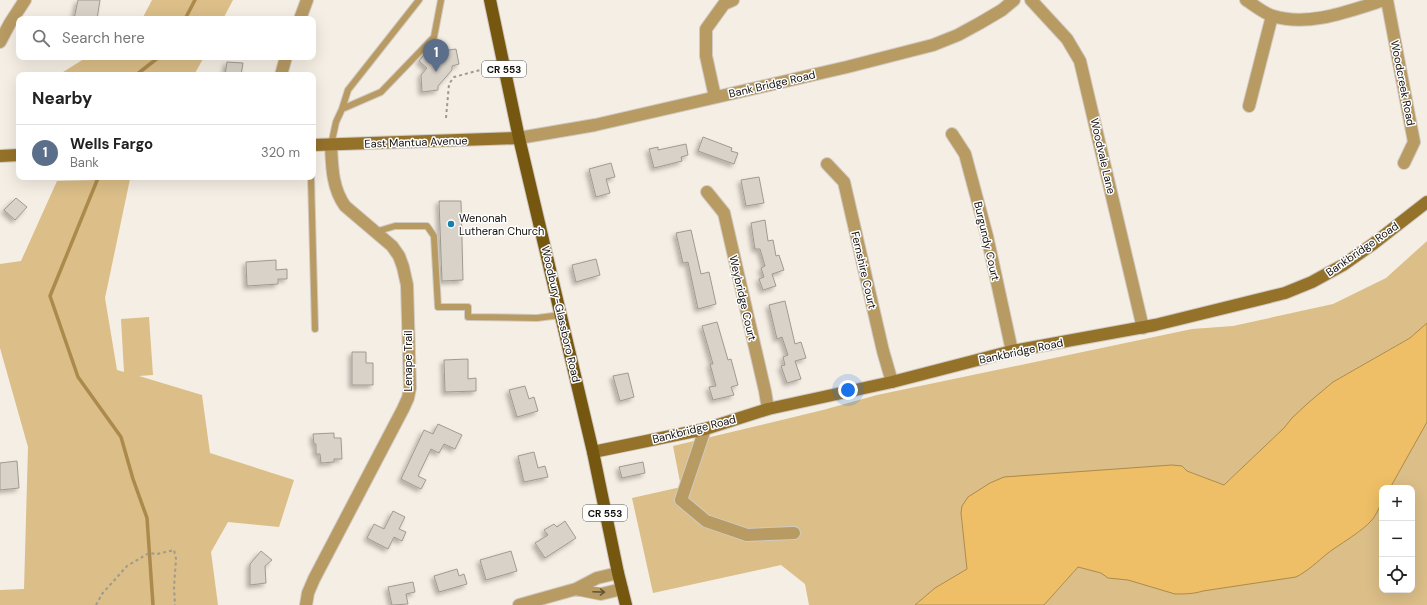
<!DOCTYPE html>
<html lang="en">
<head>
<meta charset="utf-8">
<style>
  :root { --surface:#fff; --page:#f2f2f2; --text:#222; --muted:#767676; --line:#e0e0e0; --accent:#1880aa }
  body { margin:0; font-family:"DM Sans",sans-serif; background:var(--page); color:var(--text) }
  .controls { position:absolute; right:12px; bottom:12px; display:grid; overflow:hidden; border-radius:8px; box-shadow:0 4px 16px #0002 }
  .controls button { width:36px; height:36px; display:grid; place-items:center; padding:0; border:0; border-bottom:1px solid var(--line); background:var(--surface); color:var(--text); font:20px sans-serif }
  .you { position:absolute; left:848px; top:390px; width:14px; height:14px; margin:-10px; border:3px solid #fff; border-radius:50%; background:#1a73e8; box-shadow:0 0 0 6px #1a73e833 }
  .badge { display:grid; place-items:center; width:26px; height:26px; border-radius:50%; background:var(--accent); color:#fff; font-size:13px; font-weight:700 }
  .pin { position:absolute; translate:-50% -33px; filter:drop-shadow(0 1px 2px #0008) }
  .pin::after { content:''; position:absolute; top:21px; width:14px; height:12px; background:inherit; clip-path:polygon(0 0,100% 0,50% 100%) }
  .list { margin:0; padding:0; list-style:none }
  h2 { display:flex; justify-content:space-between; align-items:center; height:52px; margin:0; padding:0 16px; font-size:17px }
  h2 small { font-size:13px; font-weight:400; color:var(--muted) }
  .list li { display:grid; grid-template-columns:26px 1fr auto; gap:12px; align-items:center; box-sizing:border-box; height:56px; padding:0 16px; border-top:1px solid var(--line) }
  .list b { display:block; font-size:15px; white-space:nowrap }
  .list p { margin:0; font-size:13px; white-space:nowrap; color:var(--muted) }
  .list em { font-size:13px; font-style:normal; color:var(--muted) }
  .icon { flex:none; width:22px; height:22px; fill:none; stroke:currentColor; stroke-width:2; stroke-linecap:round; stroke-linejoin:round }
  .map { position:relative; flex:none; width:1427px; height:605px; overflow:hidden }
  .search { position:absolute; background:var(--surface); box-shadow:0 4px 16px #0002; left:16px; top:16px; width:300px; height:44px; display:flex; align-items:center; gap:10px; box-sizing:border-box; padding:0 14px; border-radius:8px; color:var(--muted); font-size:15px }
  .panel { position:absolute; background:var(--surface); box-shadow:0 4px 16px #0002; left:16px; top:72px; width:300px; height:108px; border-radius:8px }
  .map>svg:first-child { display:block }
  .green { fill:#dbbe88 }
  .water { fill:#eebf66; stroke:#ac8a4b }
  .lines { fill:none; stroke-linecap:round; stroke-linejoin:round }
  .stream { stroke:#ac8a4b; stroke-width:3.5 }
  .building { fill:#d8d2c8; stroke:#a09a90; filter:url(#shadow) }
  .lane-casing { stroke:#d1cac2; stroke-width:8 }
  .street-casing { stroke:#d1cac2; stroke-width:14 }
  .secondary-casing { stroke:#d1cac2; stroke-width:14 }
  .primary-casing { stroke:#d1cac2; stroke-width:14 }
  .path { stroke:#9e9991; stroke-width:2; stroke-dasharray:3 3; stroke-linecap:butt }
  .lane { stroke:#b89a63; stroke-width:6 }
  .street { stroke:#b89a63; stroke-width:12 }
  .secondary { stroke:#95722a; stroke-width:12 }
  .primary { stroke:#765710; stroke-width:12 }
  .oneway { stroke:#655538 }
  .poi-dot { fill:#1880aa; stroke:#fff; stroke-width:1.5 }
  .labels { text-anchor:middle; stroke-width:3; stroke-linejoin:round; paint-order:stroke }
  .shield { fill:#fff; stroke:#595856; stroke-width:1 }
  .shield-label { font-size:10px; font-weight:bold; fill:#12100d }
  .street-label { font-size:11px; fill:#12100d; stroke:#fff }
  .poi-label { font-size:11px; fill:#12100d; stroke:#fff; text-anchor:start }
</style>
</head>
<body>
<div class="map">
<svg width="1427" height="605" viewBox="0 0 1427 605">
  <defs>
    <filter id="shadow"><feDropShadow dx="-3" dy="3" stdDeviation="2" flood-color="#0004"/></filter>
  </defs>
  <rect width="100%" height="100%" fill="#f5eee4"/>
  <!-- green -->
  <path class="green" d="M152,0H233L223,19H142Z
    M87,57H204L194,75H60V74Z
    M130,179L105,298L117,370L124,372L121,319L149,317L153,375L139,376L202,395L210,453L294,480L279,527L228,522L211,552L218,605H0V590L24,589L28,447L0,348V264L21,261L57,181Z
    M1427,241V328L1333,382L1224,485L1172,465L961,515L967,569L935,588L915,605H809L805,584L781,565L653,593L632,498L681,487L673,446L823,410L877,395L1192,329L1233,326L1333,304L1386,278Z
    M1426,422H1427V605H1044L1078,567L1183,594L1372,519L1382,502V590H1412V488H1390Z"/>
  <!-- water -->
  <path class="water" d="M1427,323V422L1390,488H1382C1382,498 1381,505 1376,514C1369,528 1341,543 1328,553C1318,561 1308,571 1296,577L1203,591C1193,594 1185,594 1175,594L1128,580L1108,578L1101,573L1078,567L1044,605H915L935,588L967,569L961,513L962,506L968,497L990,483L1004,477L1172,465L1182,466L1187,471L1224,485L1284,428L1292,418L1308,403L1333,382L1410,338Z"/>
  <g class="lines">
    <!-- stream -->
    <path class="stream" d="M185,19L195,0
      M136,75L159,57
      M98,178L50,296L78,377L121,437L133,479L147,518L153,605"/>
  </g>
  <!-- building -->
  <path class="building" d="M78,0H100L97,19H74Z
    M456,49L459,64L452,66V70L438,86V90L422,92L421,75L427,68L419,61L426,52L435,59L442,51Z
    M227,62L243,63L241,75H225Z
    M703,137L732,148L731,151L738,153L734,164L698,151Z
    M686,144L688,155L681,157L682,161L654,168L649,149L658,147V150Z
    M611,163L615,177L606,179L610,193L596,197L589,169Z
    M759,177L764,203L746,206L741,180Z
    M16,198L27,207L15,220L4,210Z
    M439,201H461L463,280L442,281Z
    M765,220L768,241L773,240L776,256L779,255L784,270L772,274L776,286L763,290L759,279L764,277L761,268L765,266L760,249H755L751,223Z
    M691,230L701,274L709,272L716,304L698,309L688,262L683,263L676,233Z
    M596,259L600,275L576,282L572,265Z
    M276,260V270L287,269V279H278V284L247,286L246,262Z
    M785,301L795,344L801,342L806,358L795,361L801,379L787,383L781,366L785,365L783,357L788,355L782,337L777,339L769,305Z
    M717,322L728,360L731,359L738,385L731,387L734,395L713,400L709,387L716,386L710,364H713L702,326Z
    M352,352H366V363H373V385H352Z
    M468,359V379L476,378V391L445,392L444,360Z
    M628,373L634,397L620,401L613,376Z
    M525,386L529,399L534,397L538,411L517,417L509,390Z
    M438,424L462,435L455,449L444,444L439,453L431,449L418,476L426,480L421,489L401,479L424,430L433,434Z
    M334,433V438H341L342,459H334V462L321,463L320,454H316V444H314L313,434Z
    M534,452L538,468L545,466L548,477L524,482L518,456Z
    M17,461L19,488L0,490V463Z
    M643,462L645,473L622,478L619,467Z
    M393,511L405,517L399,529L406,532L402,541L394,537L388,549L367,538L374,524L384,529Z
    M565,521L576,538L545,558L535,543L548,535L544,530L554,524L557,527Z
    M261,551L272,560L265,566L266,583L250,585V564Z
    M511,551L517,571L486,580L480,560Z
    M457,569L459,576L464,574L467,584L439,592L434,576Z
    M413,582L415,592L406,594L408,604L392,605L388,587Z"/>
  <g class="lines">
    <!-- lane casing -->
    <g class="lane-casing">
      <path id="lane" d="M342,109L348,90L419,0
        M331,145L336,122L342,109L381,92L434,37L441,0
        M311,177L315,329
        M375,232L395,226H427L434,236L438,307H468V317L537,318L561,315"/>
    </g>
    <!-- street casing -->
    <g class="street-casing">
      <path id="street" d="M1031,0L1067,39L1080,61L1143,328
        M1246,0C1254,5 1263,13 1273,16C1309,27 1349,11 1384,0
        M1387,0L1414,142L1404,163
        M300,19L307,0
        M0,42L10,23L25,0
        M281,75L286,57
        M715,97L706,56V29L724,4L733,0
        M1249,106L1272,16
        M952,134L965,154L987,236L1012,351
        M519,138L595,125L847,67L933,45L958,35L980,23L1002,10L1014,0
        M827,164L844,182L883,351L892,382
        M707,192L724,213L765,391L768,409
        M705,429L681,500L706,521L747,535L794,533
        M576,589L601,594L622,589
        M306,605L308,593L314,579L403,409L408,398L410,388L407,285L403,267L399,256L392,246L345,206C332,188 332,166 331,145
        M519,605L576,589L597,578L618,573"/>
    </g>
    <!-- secondary casing -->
    <g class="secondary-casing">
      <path id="secondary" d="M313,145L519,138
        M0,156L19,155
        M593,452L705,429L768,409L892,382L1012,351L1155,325L1285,293L1312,282L1343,265L1373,244L1427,202"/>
    </g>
    <!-- primary casing -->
    <g class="primary-casing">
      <path id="primary" d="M490,0L519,138L593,452L618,573L626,605"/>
    </g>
    <!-- path -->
    <path class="path" d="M446,118L449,84L454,77L484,69
      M96,605L102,594L127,566L149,553L157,554L174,550L176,559L174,587L175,605"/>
    <!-- lane -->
    <use href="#lane" class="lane"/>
    <!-- street -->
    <use href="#street" class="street"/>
    <!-- secondary -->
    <use href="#secondary" class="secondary"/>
    <!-- primary -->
    <use href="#primary" class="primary"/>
  </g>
  <!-- one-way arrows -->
  <defs><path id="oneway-shaft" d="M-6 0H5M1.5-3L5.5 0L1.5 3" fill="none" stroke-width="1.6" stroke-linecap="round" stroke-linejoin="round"/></defs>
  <use class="oneway" href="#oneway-shaft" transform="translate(599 592) rotate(2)"/>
  <!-- markers -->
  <circle class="poi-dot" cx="451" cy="224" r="4"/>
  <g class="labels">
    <!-- shield labels -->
    <g class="shield">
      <rect x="482" y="61" width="44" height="16" rx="3"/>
      <rect x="583" y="505" width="44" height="16" rx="3"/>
    </g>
    <g class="shield-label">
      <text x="504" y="73">CR 553</text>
      <text x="605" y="517">CR 553</text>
    </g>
    <!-- street labels -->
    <g class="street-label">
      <text transform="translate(1403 83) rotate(79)" y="4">Woodcreek Road</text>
      <text transform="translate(772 84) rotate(-13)" y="4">Bank Bridge Road</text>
      <text transform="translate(416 142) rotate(-2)" y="4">East Mantua Avenue</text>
      <text transform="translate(1103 156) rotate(77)" y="4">Woodvale Lane</text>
      <text transform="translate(987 241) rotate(77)" y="4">Burgundy Court</text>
      <text transform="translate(1362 249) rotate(-35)" y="4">Bankbridge Road</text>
      <text transform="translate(864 270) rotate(77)" y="4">Fernshire Court</text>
      <text transform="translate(743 298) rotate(77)" y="4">Weybridge Court</text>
      <text transform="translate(561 314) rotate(77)" y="4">Woodbury-Glassboro Road</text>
      <text transform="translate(1021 351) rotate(-12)" y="4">Bankbridge Road</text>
      <text transform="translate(408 361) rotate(-90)" y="4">Lenape Trail</text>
      <text transform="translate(694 429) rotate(-14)" y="4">Bankbridge Road</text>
    </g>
    <!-- poi labels -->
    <g class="poi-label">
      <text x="459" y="222">Wenonah<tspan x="459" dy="13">Lutheran Church</tspan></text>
    </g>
  </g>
</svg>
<div class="controls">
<button>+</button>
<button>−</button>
<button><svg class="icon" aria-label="locate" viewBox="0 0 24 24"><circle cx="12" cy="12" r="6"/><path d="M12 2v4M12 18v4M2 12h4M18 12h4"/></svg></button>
</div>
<div class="you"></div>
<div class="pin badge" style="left:436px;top:72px;background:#5c6f8a">1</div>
<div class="search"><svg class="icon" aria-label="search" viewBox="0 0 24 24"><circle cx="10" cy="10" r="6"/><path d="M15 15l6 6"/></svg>Search here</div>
<section class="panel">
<h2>Nearby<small></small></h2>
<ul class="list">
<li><span class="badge" style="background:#5c6f8a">1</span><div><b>Wells Fargo</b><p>Bank</p></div><em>320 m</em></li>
</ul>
</section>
</div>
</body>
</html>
